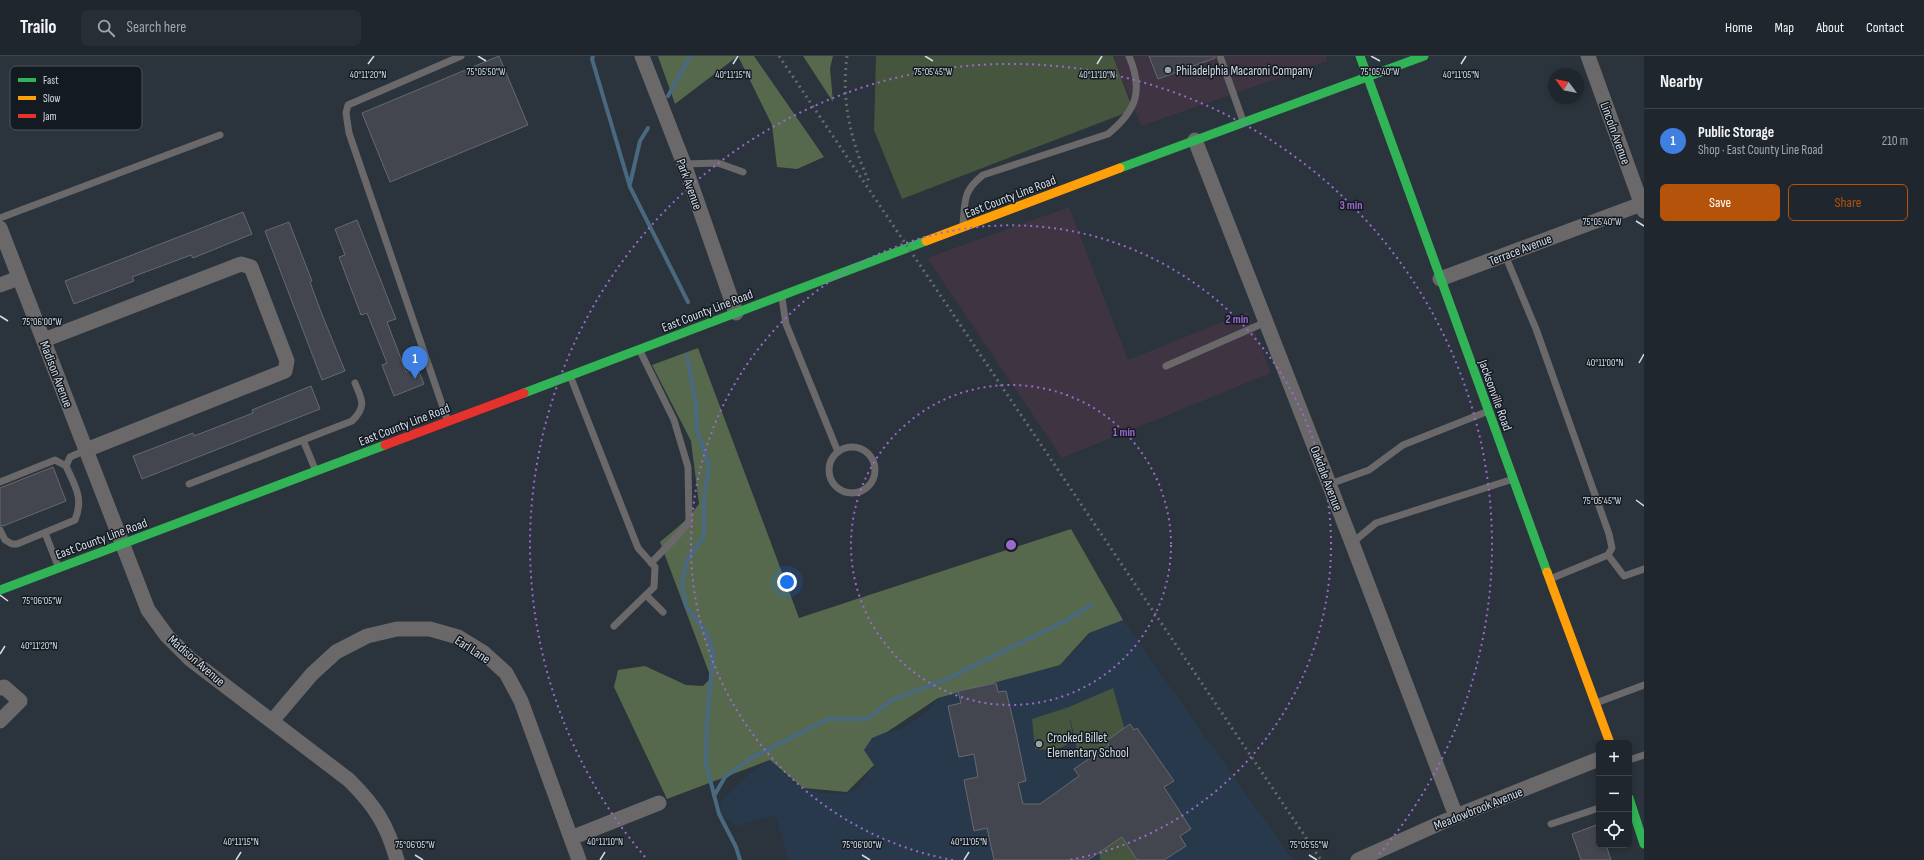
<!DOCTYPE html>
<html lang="en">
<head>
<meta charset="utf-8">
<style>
  :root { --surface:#20262d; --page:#282e35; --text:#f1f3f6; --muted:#a2a5aa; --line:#3d4349; --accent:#b45309 }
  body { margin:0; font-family:"Sofia Sans Condensed",sans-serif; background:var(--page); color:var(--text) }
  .controls { position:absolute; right:12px; bottom:12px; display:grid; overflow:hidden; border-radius:6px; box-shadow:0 2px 6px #0003 }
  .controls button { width:36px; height:36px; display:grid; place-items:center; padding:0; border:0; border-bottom:1px solid var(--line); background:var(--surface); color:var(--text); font:20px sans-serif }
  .compass { position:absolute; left:1548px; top:12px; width:36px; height:36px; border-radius:50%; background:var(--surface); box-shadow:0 2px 6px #0003; rotate:302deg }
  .you { position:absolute; left:787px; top:526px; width:14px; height:14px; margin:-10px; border:3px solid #fff; border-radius:50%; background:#1a73e8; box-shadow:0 0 0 6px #1a73e833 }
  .badge { display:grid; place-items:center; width:26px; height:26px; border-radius:50%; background:var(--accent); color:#fff; font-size:13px; font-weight:700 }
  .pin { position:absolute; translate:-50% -33px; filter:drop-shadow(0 1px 2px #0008) }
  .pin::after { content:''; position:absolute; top:21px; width:14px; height:12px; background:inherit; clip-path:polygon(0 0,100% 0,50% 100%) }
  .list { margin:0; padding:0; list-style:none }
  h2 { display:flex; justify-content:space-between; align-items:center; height:52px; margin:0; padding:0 16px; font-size:17px }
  h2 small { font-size:13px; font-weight:400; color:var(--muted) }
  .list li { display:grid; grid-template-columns:26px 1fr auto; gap:12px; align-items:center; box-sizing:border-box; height:64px; padding:0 16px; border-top:1px solid var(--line) }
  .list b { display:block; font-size:15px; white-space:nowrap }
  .list p { margin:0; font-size:13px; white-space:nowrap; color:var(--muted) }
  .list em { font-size:13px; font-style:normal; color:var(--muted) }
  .actions { display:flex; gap:8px; padding:12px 16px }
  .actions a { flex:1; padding:9px 0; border:1px solid var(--accent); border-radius:6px; text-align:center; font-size:14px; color:var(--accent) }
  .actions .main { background:var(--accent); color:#fff }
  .icon { flex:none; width:22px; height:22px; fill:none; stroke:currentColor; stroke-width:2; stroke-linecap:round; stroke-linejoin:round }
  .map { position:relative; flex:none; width:1644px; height:804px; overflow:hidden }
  header { display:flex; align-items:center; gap:24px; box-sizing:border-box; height:56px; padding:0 20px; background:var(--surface); border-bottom:1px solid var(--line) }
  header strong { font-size:19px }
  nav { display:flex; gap:22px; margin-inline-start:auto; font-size:14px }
  .search { width:280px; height:36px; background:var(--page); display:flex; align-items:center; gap:10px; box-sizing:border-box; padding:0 14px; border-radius:6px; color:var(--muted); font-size:15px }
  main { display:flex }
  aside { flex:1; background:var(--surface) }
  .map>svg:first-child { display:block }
  .industrial { fill:#3e3442 }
  .built { fill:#28394c }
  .green { fill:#46553d }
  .forest { fill:#57694c }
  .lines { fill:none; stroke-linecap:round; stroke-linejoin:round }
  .stream { stroke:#496981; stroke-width:4 }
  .building { fill:#43464e; stroke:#666972 }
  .lane { stroke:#6a6869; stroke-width:7 }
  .street { stroke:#6a6869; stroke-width:15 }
  .fast { stroke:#30b455; stroke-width:9 }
  .slow { stroke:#ff9f0a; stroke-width:9 }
  .jam { stroke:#e5322d; stroke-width:9 }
  .rail { stroke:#66696d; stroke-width:3; stroke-dasharray:2 4; stroke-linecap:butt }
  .ticks { fill:none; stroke:#d4dde7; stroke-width:1.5 }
  .ring { fill:none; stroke:#9a6acd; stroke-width:2; stroke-dasharray:2 4 }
  .poi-dot { fill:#99a2ab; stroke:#141a21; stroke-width:1.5 }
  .labels { text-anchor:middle; stroke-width:3; stroke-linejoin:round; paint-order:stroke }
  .poi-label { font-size:13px; fill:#d4dde7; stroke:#141a21; text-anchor:start }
  .street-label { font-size:13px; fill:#d4dde7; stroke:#141a21 }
  .key { fill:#141a21; stroke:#4e545c; stroke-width:1 }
  .key-label { font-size:11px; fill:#d4dde7 }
  .ticks-label { font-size:10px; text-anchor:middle; fill:#d4dde7; stroke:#141a21; stroke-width:3; stroke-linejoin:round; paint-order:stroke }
  .centre { fill:#9a6acd; stroke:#141a21; stroke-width:2 }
  .ring-label { font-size:12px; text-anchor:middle; font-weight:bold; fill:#9a6acd; stroke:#141a21; stroke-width:3; stroke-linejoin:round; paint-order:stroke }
</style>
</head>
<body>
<header>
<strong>Trailo</strong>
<div class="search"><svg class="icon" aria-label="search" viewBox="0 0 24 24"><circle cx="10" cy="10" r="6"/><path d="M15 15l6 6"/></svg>Search here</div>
<nav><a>Home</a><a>Map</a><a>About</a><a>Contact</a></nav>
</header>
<main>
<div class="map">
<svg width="1644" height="804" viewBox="0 0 1644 804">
  <rect width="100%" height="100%" fill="#2b333c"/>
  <!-- industrial -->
  <path class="industrial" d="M1113,0H1326L1328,5L1141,70Z
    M1069,151L1128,304L1247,256L1271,317L1062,402L927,202Z"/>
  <!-- built -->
  <path class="built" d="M1123,564L1293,804H789L775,759L737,770L719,758L723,744L751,716L770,704L798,730L818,737L842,738L857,733L874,709L864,694L871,682L902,672L926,657L938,642L959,633L1060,609L1086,584L1089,577Z"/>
  <!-- green -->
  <path class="green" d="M876,0H1113L1133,54L902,143L874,74Z
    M1113,632L1127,681L1091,696L1078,698L1070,661C1070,666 1072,672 1072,677C1070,696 1049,694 1035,693L1032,663L1069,651Z
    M1126,772L1151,804H1100L1098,775Z"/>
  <!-- forest -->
  <path class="forest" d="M658,0H754L824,101L797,113L777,111L772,69L738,0L675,48Z
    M803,0H833L830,12L833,46Z
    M698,292L799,562L1071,473L1123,564L1089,577L1060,609L938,642L887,676L872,682L864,694L874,709L847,736L803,732L770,704L667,743L614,631L618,614L645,610L686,629L703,630L711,622L660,486L686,464L699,448L691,385L652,309Z"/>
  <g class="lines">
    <!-- stream -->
    <path class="stream" d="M593,0L592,3L630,131L688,246
      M668,40L690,0
      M630,128L640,85L648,72
      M687,300L696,348L697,374L709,409L704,441V480L686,506L682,529L686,550L707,578L713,595L707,668L706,708L719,758L736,791L740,804
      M714,740L725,721L751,702L828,663H867L892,644L947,623L1067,564L1092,548"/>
  </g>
  <!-- building -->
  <path class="building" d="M499,0L528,69L390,126L362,57Z
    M1149,0H1215V2L1158,23Z
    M243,156L252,178L193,202L191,199L132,221L134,225L74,248L65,225Z
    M357,164L396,263L387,266L406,316L417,311L424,328L394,340L382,309L387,307L367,257L361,259L339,201L345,199L335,173Z
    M289,166L312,225L310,226L321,256L345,315L322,324L265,175Z
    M311,330L320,353L142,423L133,400L193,377L194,380L253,357L252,354Z
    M53,411L66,445L3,470L0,469V432Z
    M996,627L998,636L1006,635L1015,672L1026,725L1018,727L1023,748H1040L1079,720L1074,713L1109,689L1106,685L1130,668L1134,674L1137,672L1174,725L1164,731L1191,773L1180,780L1186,790L1164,804H1137L1122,781L1088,804H994L987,772L974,775L964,724L978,721L974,698L959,701L948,650L961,647L958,635Z
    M1599,768V789H1606L1611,804H1581L1572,778Z"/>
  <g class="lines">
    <!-- lane -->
    <path class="lane" d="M1220,0L1243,65
      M684,108L718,107L743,116
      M0,162L220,79
      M963,169C965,144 963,135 983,119L1108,78C1136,55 1144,35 1129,0
      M1505,199L1536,273L1609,478L1612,492L1608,499
      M782,242L786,268L838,396
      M640,295L674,364L688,411L689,465L679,478L651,507
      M1166,310L1266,266
      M571,322L638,492L655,511L654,531L614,570
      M447,363L349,77L346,57L348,49L461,0
      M303,384L315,413
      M829 414a23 23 0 1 1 46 0a23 23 0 1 1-46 0Z
      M0,426L55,404L66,410
      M189,428L352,365C367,350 362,344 355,327
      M1330,428L1369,414L1403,389L1486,356
      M0,474L5,484L12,488H17L75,464C84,442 75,430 66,410L70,401L86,394
      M45,477L58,510
      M1352,487L1376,467L1510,424
      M1550,523L1608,499L1624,520L1644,513
      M646,539L663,556
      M1596,647L1644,629
      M1629,704L1644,699
      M1551,768L1599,752"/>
    <!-- street -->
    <path class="street" d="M642,0L684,108L736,257
      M1588,0L1644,155
      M1195,84L1352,487L1456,760
      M0,172L148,554L167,580L190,603L349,724C375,750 387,768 397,804
      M1440,223L1644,147
      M0,229L19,222
      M44,284L241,208L251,211L287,305L285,315L86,394
      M0,632L4,631L20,645L0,665
      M272,665L312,618L336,596L367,580L397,573H430L458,581L484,597L506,617L521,645L579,804
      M571,782L659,747
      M1358,804L1456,760L1599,703"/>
    <!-- fast -->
    <path class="fast" d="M1360,0L1547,516
      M1120,112L1424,0
      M524,337L926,185
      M0,534L385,389
      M1629,742L1644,788"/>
    <!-- slow -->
    <path class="slow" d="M926,185L1120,112
      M1547,516L1610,687"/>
    <!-- jam -->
    <path class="jam" d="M385,389L524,337"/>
    <!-- rail -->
    <path class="rail" d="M779,0L1321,804
      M847,0C841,45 851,87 870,128"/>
  </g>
  <!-- ticks -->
  <path class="ticks" d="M478,0L486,5M925,0L933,5M1371,0L1380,5M368,8L374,0M733,8L738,0M1097,8L1102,0M1461,8L1466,0M1636,165L1644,170M0,260L8,265M1639,307L1644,298M1636,444L1644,450M0,539L8,545M0,598L5,590M415,799L423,804M862,799L870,804M1309,799L1317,804M236,804L241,796M600,804L605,796M964,804L969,796"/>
  <!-- distance rings -->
  <g class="ring">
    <circle cx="1011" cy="489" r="160"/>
    <path d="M953 804A320 320 0 1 1 1069 804"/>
    <path d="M645 801A481 481 0 1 1 1377 801"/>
  </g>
  <!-- markers -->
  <g class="poi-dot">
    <circle cx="1168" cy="14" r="4"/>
    <circle cx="1039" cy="688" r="4"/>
  </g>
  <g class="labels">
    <!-- poi labels -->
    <g class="poi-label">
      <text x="1176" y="19">Philadelphia Macaroni Company</text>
      <text x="1047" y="686">Crooked Billet<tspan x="1047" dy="15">Elementary School</tspan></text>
    </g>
    <!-- street labels -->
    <g class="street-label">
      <text transform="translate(1616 77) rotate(70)" y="5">Lincoln Avenue</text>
      <text transform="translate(690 128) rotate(70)" y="5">Park Avenue</text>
      <text transform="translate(1010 140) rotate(-21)" y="5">East County Line Road</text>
      <text transform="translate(1520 193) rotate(-21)" y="5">Terrace Avenue</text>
      <text transform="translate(707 254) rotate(-21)" y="5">East County Line Road</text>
      <text transform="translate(57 318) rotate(69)" y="5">Madison Avenue</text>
      <text transform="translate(1496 339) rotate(70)" y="5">Jacksonville Road</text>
      <text transform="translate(404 368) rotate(-21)" y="5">East County Line Road</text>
      <text transform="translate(1327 422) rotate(69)" y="5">Oakdale Avenue</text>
      <text transform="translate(101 482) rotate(-20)" y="5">East County Line Road</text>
      <text transform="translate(473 593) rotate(33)" y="5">Earl Lane</text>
      <text transform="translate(197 604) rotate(41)" y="5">Madison Avenue</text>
      <text transform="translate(1478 752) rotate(-22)" y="5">Meadowbrook Avenue</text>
    </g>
  </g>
  <!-- legend -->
  <rect x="10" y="10" width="132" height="64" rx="6" class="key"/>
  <rect x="18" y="22" width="18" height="4" fill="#30b455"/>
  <rect x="18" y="40" width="18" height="4" fill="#ff9f0a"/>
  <rect x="18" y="58" width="18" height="4" fill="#e5322d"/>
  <g class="key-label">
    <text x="43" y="28">Fast</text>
    <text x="43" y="46">Slow</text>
    <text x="43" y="64">Jam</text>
  </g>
  <g class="ticks-label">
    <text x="1380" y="19">75°05'40"W</text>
    <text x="486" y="19">75°05'50"W</text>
    <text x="933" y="19">75°05'45"W</text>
    <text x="368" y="22">40°11'20"N</text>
    <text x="733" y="22">40°11'15"N</text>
    <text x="1097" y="22">40°11'10"N</text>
    <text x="1461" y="22">40°11'05"N</text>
    <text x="1602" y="169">75°05'40"W</text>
    <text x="42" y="269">75°06'00"W</text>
    <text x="1605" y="310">40°11'00"N</text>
    <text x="1602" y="448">75°05'45"W</text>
    <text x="42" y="548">75°06'05"W</text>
    <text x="39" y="593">40°11'20"N</text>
    <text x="241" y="789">40°11'15"N</text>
    <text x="605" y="789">40°11'10"N</text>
    <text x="969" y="789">40°11'05"N</text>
    <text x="415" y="792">75°06'05"W</text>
    <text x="862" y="792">75°06'00"W</text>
    <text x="1309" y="792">75°05'55"W</text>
  </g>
  <circle cx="1011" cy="489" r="6" class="centre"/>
  <g class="ring-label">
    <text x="1351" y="153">3 min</text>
    <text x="1237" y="267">2 min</text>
    <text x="1124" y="380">1 min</text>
  </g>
</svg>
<div class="controls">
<button>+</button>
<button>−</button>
<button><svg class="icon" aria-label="locate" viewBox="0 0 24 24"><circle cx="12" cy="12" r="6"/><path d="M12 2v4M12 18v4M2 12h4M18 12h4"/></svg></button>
</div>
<svg class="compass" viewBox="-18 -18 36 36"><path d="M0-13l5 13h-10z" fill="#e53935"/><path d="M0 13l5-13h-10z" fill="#a2a5aa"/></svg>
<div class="you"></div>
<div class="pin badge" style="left:415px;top:323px;background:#3f7fe0">1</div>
</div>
<aside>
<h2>Nearby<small></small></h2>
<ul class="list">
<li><span class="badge" style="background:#3f7fe0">1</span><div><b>Public Storage</b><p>Shop · East County Line Road</p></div><em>210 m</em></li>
</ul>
<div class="actions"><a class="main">Save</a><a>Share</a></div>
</aside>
</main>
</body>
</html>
